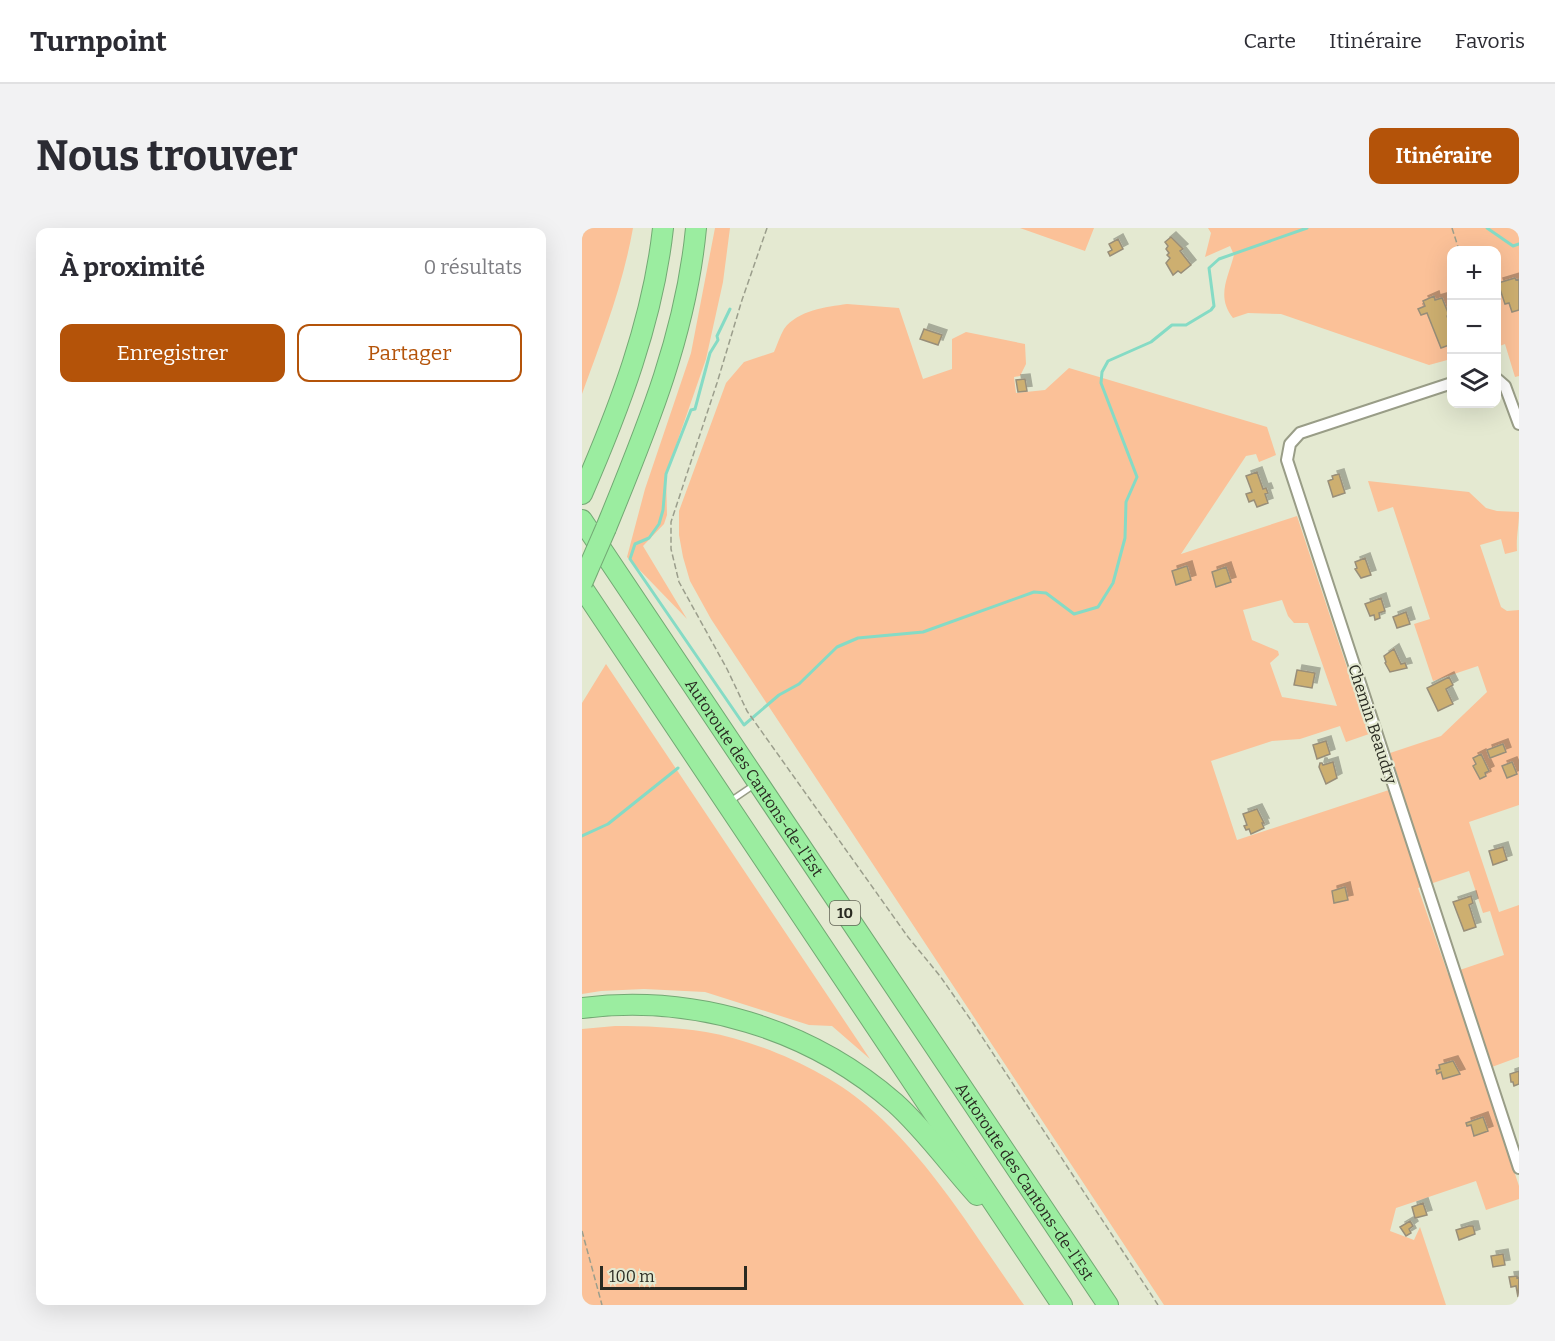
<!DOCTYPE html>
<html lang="fr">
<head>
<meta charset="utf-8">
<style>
  :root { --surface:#fff; --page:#f2f2f3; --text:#2b2b33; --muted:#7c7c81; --line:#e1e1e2; --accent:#b45309 }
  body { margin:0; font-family:Bitter,serif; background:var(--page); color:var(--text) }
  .controls { position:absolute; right:18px; top:18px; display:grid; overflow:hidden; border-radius:12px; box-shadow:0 6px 24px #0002 }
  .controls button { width:54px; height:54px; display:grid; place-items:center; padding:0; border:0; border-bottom:2px solid var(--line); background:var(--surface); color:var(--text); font:30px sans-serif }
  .scale { position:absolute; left:18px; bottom:15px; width:147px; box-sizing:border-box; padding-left:6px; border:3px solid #292a21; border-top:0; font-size:16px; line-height:21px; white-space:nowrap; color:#292a21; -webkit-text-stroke:4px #e4e9d1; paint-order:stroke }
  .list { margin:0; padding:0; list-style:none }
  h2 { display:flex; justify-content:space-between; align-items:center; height:78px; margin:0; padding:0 24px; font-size:26px }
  h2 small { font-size:20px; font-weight:400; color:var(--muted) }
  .actions { display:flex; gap:12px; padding:18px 24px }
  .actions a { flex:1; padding:14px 0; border:2px solid var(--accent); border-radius:12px; text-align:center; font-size:21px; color:var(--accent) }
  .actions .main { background:var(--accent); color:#fff }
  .icon { flex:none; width:33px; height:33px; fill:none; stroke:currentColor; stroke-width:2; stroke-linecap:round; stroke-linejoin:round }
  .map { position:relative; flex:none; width:937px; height:1077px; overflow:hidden; border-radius:12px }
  header { display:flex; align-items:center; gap:36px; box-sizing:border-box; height:84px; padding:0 30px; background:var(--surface); border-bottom:2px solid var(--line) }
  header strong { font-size:28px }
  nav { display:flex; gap:33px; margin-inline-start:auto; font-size:21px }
  .intro { display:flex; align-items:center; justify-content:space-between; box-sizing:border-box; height:144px; padding:0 36px }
  h1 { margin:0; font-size:42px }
  .button { padding:15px 27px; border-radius:12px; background:var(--accent); color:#fff; font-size:21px; font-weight:700 }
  main { display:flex; gap:36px; padding:0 36px }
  aside { flex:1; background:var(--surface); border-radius:12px; box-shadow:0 6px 24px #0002 }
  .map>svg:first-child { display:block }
  .green { fill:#fbc198; fill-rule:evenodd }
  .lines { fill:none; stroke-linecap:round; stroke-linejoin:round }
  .stream { stroke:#85dbc5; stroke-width:3 }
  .building { fill:#cdaf6f; stroke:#988e79; stroke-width:1.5; filter:url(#shadow) }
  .lane-casing { stroke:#999d87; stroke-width:8 }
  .street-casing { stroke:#999d87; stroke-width:14 }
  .highway-casing { stroke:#73a974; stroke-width:22 }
  .path { stroke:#9b9e8c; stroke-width:1.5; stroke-dasharray:6 3; stroke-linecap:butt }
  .lane { stroke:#fff; stroke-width:5 }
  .street { stroke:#fff; stroke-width:10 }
  .highway { stroke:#9beda0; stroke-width:20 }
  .highway-bridge-casing { stroke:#73a974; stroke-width:22; stroke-linecap:butt }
  .highway-bridge { stroke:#9beda0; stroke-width:20 }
  .labels { text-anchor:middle; stroke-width:4.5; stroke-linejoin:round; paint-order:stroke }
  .shield { fill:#e4e9d1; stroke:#616356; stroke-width:1.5 }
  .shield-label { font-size:15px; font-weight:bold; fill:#292a21 }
  .street-label { font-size:16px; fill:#292a21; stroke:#e4e9d1 }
</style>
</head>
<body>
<header>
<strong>Turnpoint</strong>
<nav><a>Carte</a><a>Itinéraire</a><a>Favoris</a></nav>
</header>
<div class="intro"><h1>Nous trouver</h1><a class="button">Itinéraire</a></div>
<main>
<aside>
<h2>À proximité<small>0 résultats</small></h2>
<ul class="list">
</ul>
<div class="actions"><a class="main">Enregistrer</a><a>Partager</a></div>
</aside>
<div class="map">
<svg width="937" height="1077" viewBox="0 0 937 1077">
  <defs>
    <filter id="shadow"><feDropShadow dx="5" dy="-5" stdDeviation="0" flood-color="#0004"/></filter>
  </defs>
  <rect width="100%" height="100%" fill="#e4e9d1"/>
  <!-- green -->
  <path class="green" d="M0,0H51C41,57 20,111 0,166Z
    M133,0H148L141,54L124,131L84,246L85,287L82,296L61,318L105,391L45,329L63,261L109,125Z
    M438,0H512L503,23Z
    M626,0H937V148L933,149L923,116L915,119V22H870L869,131L847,137L699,86L666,85L651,90C634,69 646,50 652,27L648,18L623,29L629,5Z
    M265,76L317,80L341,151L370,141V111L384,104L443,116L444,136L438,148L432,149L434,165L463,162L487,140L685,199L694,227L677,234L674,226L664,228L599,326L715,288L787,506L764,514L758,498L718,511L690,513L629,533L655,612L819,558L808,525L859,508L905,464L896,438L851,453L832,396L848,391L811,279L796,284L786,253L887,264L904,280L915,283L937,284C937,299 934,308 935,323L923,326L919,311L898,317L919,379L925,383L937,382V577L887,594L917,684L937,677V829L899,843L937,958V971L904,982L894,953L814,980L808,1003L832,1012L838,999L864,1077H582L129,391L108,353L101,329L97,307V283L144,155L162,134L192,124C195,117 198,108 202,101C216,82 244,79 265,76ZM700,372L706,388L712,395H726L755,478L700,469L688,435L697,427L696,423L670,412L661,382ZM887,643L901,685L908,683L922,727L866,746L836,660Z
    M24,436L288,831L250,798L227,797L123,764L62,761L19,763L0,766V475Z
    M33,798C63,798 93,799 124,804C180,814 248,844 291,883C352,937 395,1011 442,1077H0V801Z"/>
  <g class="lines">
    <!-- stream -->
    <path class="stream" d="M905,0L931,18L937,16
      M148,81L135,108L136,112L128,125L113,181L109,182L84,246L81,282L77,296L67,310L53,316L48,331L162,497L197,467L217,456L255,419L276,410L341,404L452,364L464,365L492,386L516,379L531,355L543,310L544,274L555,249L519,155L520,144L526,133L569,114L590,97H604L629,82L632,78L627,40L637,31L725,0
      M0,608L26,596L96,540"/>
  </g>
  <!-- building -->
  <path class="building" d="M589,9L601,21L598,23L609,37L599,45L596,43L591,47L584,35L588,30L585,27L587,25L584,21L586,18L583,14Z
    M536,11L541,21L528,28L526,24L530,22L527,16Z
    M933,50L934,52L937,51V82L930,84L927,75L923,76L916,55Z
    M852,68L853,72L860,70L867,87L865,88L870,101V116L859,120L845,85L839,87L836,81L843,78L841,73Z
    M342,101L360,107L356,117L338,111Z
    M443,151L445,163L436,164L434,152Z
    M675,244L681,261L684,260L686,265L683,266L686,275L675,279L672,272L667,274L664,266L670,264L664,248Z
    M757,246L763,265L751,269L746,253L751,251L750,248Z
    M783,330L789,347L779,350L773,341L775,340L773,334Z
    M605,338L609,352L594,357L590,343Z
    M644,339L649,354L634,359L630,344Z
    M799,370L803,383L797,385L798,390L793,392L792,387L788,388L783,376Z
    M824,384L828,396L815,400L811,389Z
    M812,421L819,436L823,435L825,440L808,444L803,435L804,434L802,428Z
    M715,442L733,445L730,460L712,457Z
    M867,449L871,457L864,461L871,476L856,483L845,460Z
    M744,513L748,526L735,531L731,517Z
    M921,516L924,524L908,530L905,522Z
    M899,526L907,543L903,545L904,548L898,551L891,538L894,536L891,530Z
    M751,534L755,550L744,556L737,539L738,535H740L741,537Z
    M930,534L935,546L925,550L920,538Z
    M675,581L682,595H680L682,600L669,606L667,601L664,602L662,598L665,597L661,586Z
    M921,619L925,632L911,637L907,623Z
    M763,659L766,672L752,675L750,663Z
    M889,668L891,675L887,677L894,699L882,703L871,674Z
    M871,833L878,846L861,851L859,844L855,846L854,842L858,841L857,837Z
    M937,843V856L932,858L931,854H929L928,846Z
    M901,889L906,903L892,908L889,897L885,898L884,895Z
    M841,975L845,987L833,990L830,979Z
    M828,993L831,998L827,1001L829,1005L824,1008L818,999Z
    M887,998H891L893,1006L877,1012L874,1002Z
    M921,1026L923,1037L911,1039L909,1028Z
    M935,1048V1050L937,1049L936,1069L934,1058L929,1059L927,1049Z"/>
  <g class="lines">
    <!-- lane casing -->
    <g class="lane-casing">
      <path id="lane" d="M147,574L172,557"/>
    </g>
    <!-- street casing -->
    <g class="street-casing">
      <path id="street" d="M915,151L923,158L937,196
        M870,155L718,205L708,216L705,232L937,940"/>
    </g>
    <!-- highway casing -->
    <g class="highway-casing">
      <g id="highway">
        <path d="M0,266C37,181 71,92 81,0"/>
        <path id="s1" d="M0,292L526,1077"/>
        <path d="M24,300C64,202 104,107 114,0"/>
        <path d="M0,359L480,1077"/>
        <path d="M0,780C112,766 227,800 313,875C343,902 367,936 395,967"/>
      </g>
    </g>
    <!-- path -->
    <path class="path" d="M185,0L160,72L135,155L89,294V321L97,354L145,441L165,483L326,709L358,748L391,795L576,1077
      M870,0L877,22
      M0,1003L20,1077"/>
    <!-- lane -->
    <use href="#lane" class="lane"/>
    <!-- street -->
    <use href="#street" class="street"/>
    <!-- highway -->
    <use href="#highway" class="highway"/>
    <!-- highway-bridge casing -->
    <g class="highway-bridge-casing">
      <path id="highway-bridge" d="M0,355L24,300"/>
    </g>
    <!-- highway-bridge -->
    <use href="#highway-bridge" class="highway-bridge"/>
  </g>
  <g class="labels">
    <!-- shield labels -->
    <rect class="shield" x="248" y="673" width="30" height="24" rx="4.5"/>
    <g class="shield-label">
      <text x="263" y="690">10</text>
    </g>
    <!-- street labels -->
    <g class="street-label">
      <text transform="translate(791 496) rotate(72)" y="6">Chemin Beaudry</text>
      <text dy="6" stroke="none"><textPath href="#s1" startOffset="310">Autoroute des Cantons-de-l'Est</textPath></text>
      <text dy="6" stroke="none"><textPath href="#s1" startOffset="796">Autoroute des Cantons-de-l'Est</textPath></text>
    </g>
  </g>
</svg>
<div class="controls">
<button>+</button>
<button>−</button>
<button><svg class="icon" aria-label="layers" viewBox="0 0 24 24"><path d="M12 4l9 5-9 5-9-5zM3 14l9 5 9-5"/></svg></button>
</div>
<div class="scale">100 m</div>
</div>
</main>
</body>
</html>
